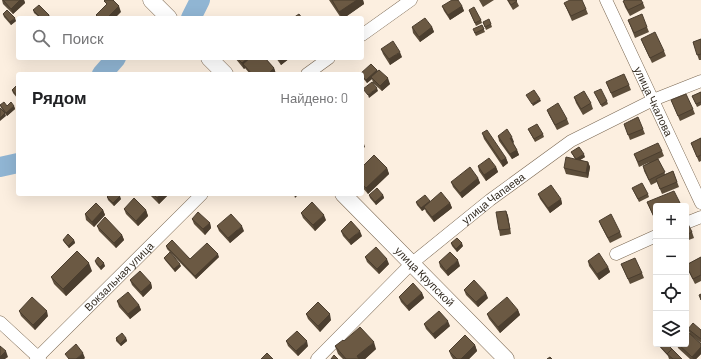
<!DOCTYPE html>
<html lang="ru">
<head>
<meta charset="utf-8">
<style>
  :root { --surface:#fff; --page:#f2f2f2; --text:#202124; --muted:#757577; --line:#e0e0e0 }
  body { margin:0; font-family:Barlow,sans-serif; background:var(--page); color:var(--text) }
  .controls { position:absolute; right:12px; bottom:12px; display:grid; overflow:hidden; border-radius:4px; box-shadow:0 4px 16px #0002 }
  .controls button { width:36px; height:36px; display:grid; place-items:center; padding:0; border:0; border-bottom:1px solid var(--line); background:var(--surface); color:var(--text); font:20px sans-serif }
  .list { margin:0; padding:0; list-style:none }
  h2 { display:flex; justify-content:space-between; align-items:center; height:52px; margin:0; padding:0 16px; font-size:17px }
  h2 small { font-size:13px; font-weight:400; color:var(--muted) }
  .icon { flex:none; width:22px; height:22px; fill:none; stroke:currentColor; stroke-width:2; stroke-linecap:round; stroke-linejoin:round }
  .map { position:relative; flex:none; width:701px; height:359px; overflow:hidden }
  .search { position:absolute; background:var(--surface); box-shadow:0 4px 16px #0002; left:16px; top:16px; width:348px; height:44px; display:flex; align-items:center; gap:10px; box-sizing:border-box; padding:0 14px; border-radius:4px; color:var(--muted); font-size:15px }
  .panel { position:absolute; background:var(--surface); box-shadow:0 4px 16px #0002; left:16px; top:72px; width:348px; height:124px; border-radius:4px }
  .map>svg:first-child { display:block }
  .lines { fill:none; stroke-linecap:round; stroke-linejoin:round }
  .river { stroke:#90b5d3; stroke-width:20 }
  .minor-casing { stroke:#7a6751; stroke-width:13 }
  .major-casing { stroke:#7a6751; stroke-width:17 }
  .minor { stroke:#fff; stroke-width:12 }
  .major { stroke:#fff; stroke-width:16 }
  .wall { fill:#5c4d3a }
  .shaded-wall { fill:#4b3e2f }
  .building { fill:#6b5943; stroke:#4b3e2f }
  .labels { text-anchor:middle; stroke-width:4; stroke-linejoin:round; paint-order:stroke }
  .street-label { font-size:11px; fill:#342c22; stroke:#fefefe }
</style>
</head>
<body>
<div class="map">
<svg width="701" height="359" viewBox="0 0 701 359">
  <rect width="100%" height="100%" fill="#fcefe0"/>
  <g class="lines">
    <!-- river -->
    <path class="river" d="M191,18L200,0
      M102,74L116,58
      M0,167L18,163"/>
    <!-- minor casing -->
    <g class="minor-casing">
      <g id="minor">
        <path id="s1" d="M606,0L701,203"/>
        <path d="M362,35L411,0"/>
        <path d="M307,74L329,58"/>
        <path d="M686,223L701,217"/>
        <path d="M616,254L656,236"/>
        <path d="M0,322L40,359"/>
        <path id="s2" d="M36,359L202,194"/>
        <path id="s3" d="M317,359L411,264L490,200L571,141L653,100L701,81"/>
      </g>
    </g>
    <!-- major casing -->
    <g class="major-casing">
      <g id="major">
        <path d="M151,0L169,18"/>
        <path d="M209,58L225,74"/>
        <path id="s4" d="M343,194L506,359"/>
      </g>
    </g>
    <!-- minor -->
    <use href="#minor" class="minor"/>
    <!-- major -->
    <use href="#major" class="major"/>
  </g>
  <!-- wall -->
  <path class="wall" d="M2,0H24L25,3L13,14L3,4Z
    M329,0H363L364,4L344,18H341Z
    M479,0H494L483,7Z
    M507,0H516L519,6L513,10Z
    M623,1L643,3L645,8L630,16L625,7Z
    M564,3L586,9L588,14L572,21Z
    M442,6H462L464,11L450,20L444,11Z
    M33,10L49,15L50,17L49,18H40L34,13Z
    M469,10L481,20L482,23L476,26Z
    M3,14L16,21L11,25L4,17Z
    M628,20L647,27L649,32L635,38Z
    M483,22L491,24L492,27L486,30Z
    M482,25L485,32L476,36L474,32Z
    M412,27H432L434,32L420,42L413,33Z
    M641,39L664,51L666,56L652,63L643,44Z
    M701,39V60H699L693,42Z
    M381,49L402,57L390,65L383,54Z
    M235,58H265L274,68L276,74H250L245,68L244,69Z
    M276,58H290L281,65Z
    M377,70L378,71L390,84L382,91L373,83L372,79L367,83L362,77V74Z
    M606,82L629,85L631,90L613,98Z
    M18,88V99L13,93L12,90Z
    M594,92L607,101L608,104L602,107Z
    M701,92V105L697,107L692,96Z
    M574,97L591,103L593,109L583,115L576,103Z
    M671,100L693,109L695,114L680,121Z
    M0,105L14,106L15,109L7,116L1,108Z
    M547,110L567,119L569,124L557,130L549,115Z
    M624,124L643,129L645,134L630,140Z
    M528,129L543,134L544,137L535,142Z
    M482,133L506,158L508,163L503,167L484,139Z
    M498,136L514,142L513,143L517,150L519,155L512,159L499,141Z
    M701,138V161L699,162L691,143Z
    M662,151L664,156L658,159L665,174L673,171L679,187L662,194L657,182L651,185L644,171L643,166L650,162L639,167L634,154Z
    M571,152L585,157L580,160L588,162L590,167L588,178L566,174L564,168L575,159Z
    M478,166L496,167L498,172L486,181L479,171Z
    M362,167L387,168L389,174L368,194L362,187Z
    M478,178L480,183L462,198L453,187L451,182Z
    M632,188L648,194L649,197L639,202Z
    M149,194H169L159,204Z
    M538,194L561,199L562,204L550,213L540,199Z
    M369,195H383L384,198L376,205L370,198Z
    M107,197L121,199L114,206L108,200Z
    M416,202H430L450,203L452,208L434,222L426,212L425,209L422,211L417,205Z
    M647,202L680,203L681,206H656V222Z
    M124,209L146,210L148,216L138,226L126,214Z
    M103,210L105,215L94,227L86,220L85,214Z
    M506,211L508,216L511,234L500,236L499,230Z
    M301,213L326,220L315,231L303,218Z
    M192,219L210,223L211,228L205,235L194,224Z
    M599,221L620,232L622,237L610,243L601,226Z
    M686,223L692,232L694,238L686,241Z
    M97,226L122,235L124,240L116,248L99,231Z
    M217,226L244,231L230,243L219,231Z
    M341,231L362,236L351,245L343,236Z
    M63,240H74L75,243L69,248L64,242Z
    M451,243L463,246L457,252L452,246Z
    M166,246L190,259L219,257L196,279L167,249Z
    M365,257L389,264L379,274L367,262Z
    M701,257V281L695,284L688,270L686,265Z
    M164,258L181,266L175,272L165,260Z
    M95,261L105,266L101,270L96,264Z
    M588,261L608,267L610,272L599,280L589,266Z
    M439,262L460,266L448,276L440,267Z
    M621,264L642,273L644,278L630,284Z
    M92,271L66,296L54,284L51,277Z
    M130,280L151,283L152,288L143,297L132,285Z
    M464,290L488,298L478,307L466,295Z
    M422,293L424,298L409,311L401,302L399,297Z
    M117,301L139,305L141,310L130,319L119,307Z
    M518,310L520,315L500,333L489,319L487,314Z
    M19,311L48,316L35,330L21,316Z
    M306,314L331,320L320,332L308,319Z
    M424,324L450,326L435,339L426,329Z
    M688,329L701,330V343L692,336L701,344V354L696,359H690L678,348L677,344H686L690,334Z
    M116,338H126L127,341L121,346L116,341Z
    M286,341L308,346L298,356L288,346Z
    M344,341L376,349L365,359H343L338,354L335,346Z
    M658,344H667L682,359H669L668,356L659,346Z
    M475,345L477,351L469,359H453L451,356L449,351Z"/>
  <!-- shaded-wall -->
  <path class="shaded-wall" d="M20,0H24L25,3L13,14L11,9Z
    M357,0H363L364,4L344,18H342L339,12Z
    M119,6L121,12L115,18H107Z
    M462,6L464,11L450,20L448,15Z
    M49,15L50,17L49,18H46Z
    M15,18L16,21L11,25L10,22Z
    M432,27L434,32L420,42L419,37Z
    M400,52L402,57L390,65L389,59Z
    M248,58H253L243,64L245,68L244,69L242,63Z
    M279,58H290L281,65Z
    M274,68L276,74H268Z
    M377,70L378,73L371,77L372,79L367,83L366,80Z
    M388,78L390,84L382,91L380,86Z
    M377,88L378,91L369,98L368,95Z
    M540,99L541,101L533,106L532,104Z
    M14,106L15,109L7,116L6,113Z
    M5,113L6,116L0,121V118Z
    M512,137L514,142L511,144L510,138Z
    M364,144L365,147L362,149V146Z
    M517,150L519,155L512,159L510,154Z
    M584,154L585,157L577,162L576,159Z
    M506,158L508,163L503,167L501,161Z
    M588,162L590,167L588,178L586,173Z
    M496,167L498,172L486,181L484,175Z
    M387,168L389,174L368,194L366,188Z
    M478,178L480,183L462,198L460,193Z
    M162,194H169L159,204L157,198Z
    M294,194H299L295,198Z
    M383,195L384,198L376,205L375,202Z
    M120,196L121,199L114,206L113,203Z
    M561,199L562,204L550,213L548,208Z
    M430,201L431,203L424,207L425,209L422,211L421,208Z
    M450,203L452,208L434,222L432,217Z
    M103,210L105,215L94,227L92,222Z
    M146,210L148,216L138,226L136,221Z
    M506,211L508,216L511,234L510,229Z
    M324,215L326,220L315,231L313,225Z
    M210,223L211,228L205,235L203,229Z
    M242,226L244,231L230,243L228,238Z
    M360,231L362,236L351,245L349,240Z
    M122,235L124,240L116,248L114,243Z
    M74,240L75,243L69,248L68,246Z
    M462,243L463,246L457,252L456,249Z
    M218,254L219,257L196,279L195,276Z
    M387,259L389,264L379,274L377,269Z
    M458,260L460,266L448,276L446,271Z
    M89,263L92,271L66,296L63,289Z
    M104,263L105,266L101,270L100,267Z
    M180,264L181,266L175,272L174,269Z
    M608,267L610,272L599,280L597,274Z
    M151,283L152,288L143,297L141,292Z
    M422,293L424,298L409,311L407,306Z
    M486,293L488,298L478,307L476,302Z
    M139,305L141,310L130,319L128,314Z
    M518,310L520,315L500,333L498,327Z
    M47,311L48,316L35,330L33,325Z
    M330,314L331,320L320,332L318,326Z
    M448,321L450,326L435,339L433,334Z
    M126,338L127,341L121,346L120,344Z
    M307,341L308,346L298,356L296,351Z
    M374,342L376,349L365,359H358L357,356Z
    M475,345L477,351L469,359H461Z
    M701,347V354L696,359H693L692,357Z
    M6,351L8,357L5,359H0V357Z
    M83,353L85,358L84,359H76Z"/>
  <!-- building -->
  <path class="building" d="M3,0H20L11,9Z
    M105,0H113L119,6L107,18H99L96,15L107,4L104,1Z
    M332,0H357L339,12Z
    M452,0H458L462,6L448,15L442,6Z
    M508,0H516L517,1L511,5Z
    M570,0H582L586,9L571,16L564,3Z
    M626,0H641L643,3L628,10L623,1Z
    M39,5L49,15L46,18H41L33,10Z
    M474,7L481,20L475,23L469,10Z
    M7,10L15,18L10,22L3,14Z
    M299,14L302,18H293Z
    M642,14L647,27L634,33L628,20Z
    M425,18L432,27L419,37L412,27Z
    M489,19L491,24L485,27L483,22Z
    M482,25L484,29L475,33L473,29Z
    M655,32L664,51L650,58L641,39Z
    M701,39V54L697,55L693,42Z
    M393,41L400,52L389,59L381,49Z
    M237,58H248L242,63Z
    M250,58H265L274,68L268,74H252L243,64Z
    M371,64L377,70L366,80L362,76V74H360Z
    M379,70L388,78L380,86L371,77Z
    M624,74L629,85L611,93L606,82Z
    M372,82L377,88L368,95L363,89Z
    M16,86L18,88V97L12,90Z
    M601,89L607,101L601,105L594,92Z
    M534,90L540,99L532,104L526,95Z
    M584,91L591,103L581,109L574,97Z
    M701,92V102L696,104L692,96Z
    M686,94L693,109L678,116L671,100Z
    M4,102L7,106L11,102L14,106L6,113L0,105Z
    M558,103L567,119L555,125L547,110Z
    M0,108L5,113L0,118Z
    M638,117L643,129L628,135L624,124Z
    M537,124L543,134L534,139L528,129Z
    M507,129L512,137L510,138L517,150L510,154L498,136Z
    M487,130L506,158L501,161L482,133Z
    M701,138V155L697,157L691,143Z
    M658,143L662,151L638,162L634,154Z
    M579,147L584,154L576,159L571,152Z
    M374,155L387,168L366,188L362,184V167Z
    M566,157L588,162L586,173L564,168Z
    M489,158L496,167L484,175L478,166Z
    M658,159L665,172L649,180L643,166Z
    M470,167L478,178L460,193L451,182Z
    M673,171L677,182L660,189L656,179Z
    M642,183L648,194L638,199L632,188Z
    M551,185L561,199L548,208L538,194Z
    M377,188L383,195L375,202L369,195Z
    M674,191L680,203L675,206H656V216L654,217L647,202Z
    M441,192L450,203L432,217L424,207Z
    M110,194H117L120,196L113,203L107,197Z
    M153,194H162L157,198Z
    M425,195L430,201L421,208L416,202Z
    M134,198L146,210L136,221L124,209Z
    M312,202L324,215L313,225L301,213Z
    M96,203L103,210L92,222L85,214Z
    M506,211L510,229L499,230L496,212Z
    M198,212L210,223L203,229L192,219Z
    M231,214L242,226L228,238L217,226Z
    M611,214L620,232L608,238L599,221Z
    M105,217L122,235L114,243L97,226Z
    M351,221L360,231L349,240L341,231Z
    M687,222L692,232L686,235V223Z
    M68,234L74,240L68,246L63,240Z
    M656,237V245L653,239Z
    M457,238L462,243L456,249L451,243Z
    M172,240L190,259L207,243L218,254L195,276L166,246Z
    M376,247L387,259L377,269L365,257Z
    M77,251L89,263L63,289L51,277Z
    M170,252L180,264L174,269L164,258Z
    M450,252L458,260L446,271L439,262Z
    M599,253L608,267L597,274L588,261Z
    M98,257L104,263L100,267L95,261Z
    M701,257V275L693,279L686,265Z
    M635,258L642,273L628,279L621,264Z
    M140,271L151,283L141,292L130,280Z
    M474,280L486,293L476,302L464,290Z
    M413,283L422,293L407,306L399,297Z
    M128,292L139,305L128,314L117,301Z
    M701,294V300L699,295Z
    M32,297L47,311L33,325L19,311Z
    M507,297L518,310L498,327L487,314Z
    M318,302L330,314L318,326L306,314Z
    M439,311L448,321L433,334L424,324Z
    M693,323L701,330V339L688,329Z
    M360,327L374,342L357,356L359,359H346L335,346L343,340L344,341Z
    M297,331L307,341L296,351L286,341Z
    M687,331L701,344V347L692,357L678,344H686V332Z
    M122,333L126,338L120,344L116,338Z
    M465,335L475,345L461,359H457L449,351Z
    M76,344L83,353L76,359H69L65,354Z
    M658,344H667L672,349L667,354Z
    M0,346L6,351L0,357Z
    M672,349L682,359H673L667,354Z
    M267,353L273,359H261Z
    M334,355L338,359H331Z
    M550,357L552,359H547Z"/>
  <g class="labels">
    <!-- street labels -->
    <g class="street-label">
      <text dy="4" stroke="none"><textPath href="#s1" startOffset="112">улица Чкалова</textPath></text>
      <text dy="4" stroke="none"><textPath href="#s3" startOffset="239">улица Чапаева</textPath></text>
      <text dy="4" stroke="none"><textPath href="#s2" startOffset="117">Вокзальная улица</textPath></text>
      <text dy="4" stroke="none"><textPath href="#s4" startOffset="116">улица Крупской</textPath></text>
    </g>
  </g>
</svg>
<div class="controls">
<button>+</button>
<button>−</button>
<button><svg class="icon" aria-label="locate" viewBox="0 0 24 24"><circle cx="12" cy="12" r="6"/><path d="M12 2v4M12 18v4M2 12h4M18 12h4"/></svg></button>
<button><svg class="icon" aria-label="layers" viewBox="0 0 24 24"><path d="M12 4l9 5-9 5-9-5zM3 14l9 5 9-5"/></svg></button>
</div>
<div class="search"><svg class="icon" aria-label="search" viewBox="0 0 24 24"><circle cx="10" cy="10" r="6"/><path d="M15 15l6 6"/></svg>Поиск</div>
<section class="panel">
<h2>Рядом<small>Найдено: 0</small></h2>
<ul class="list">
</ul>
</section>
</div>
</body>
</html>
